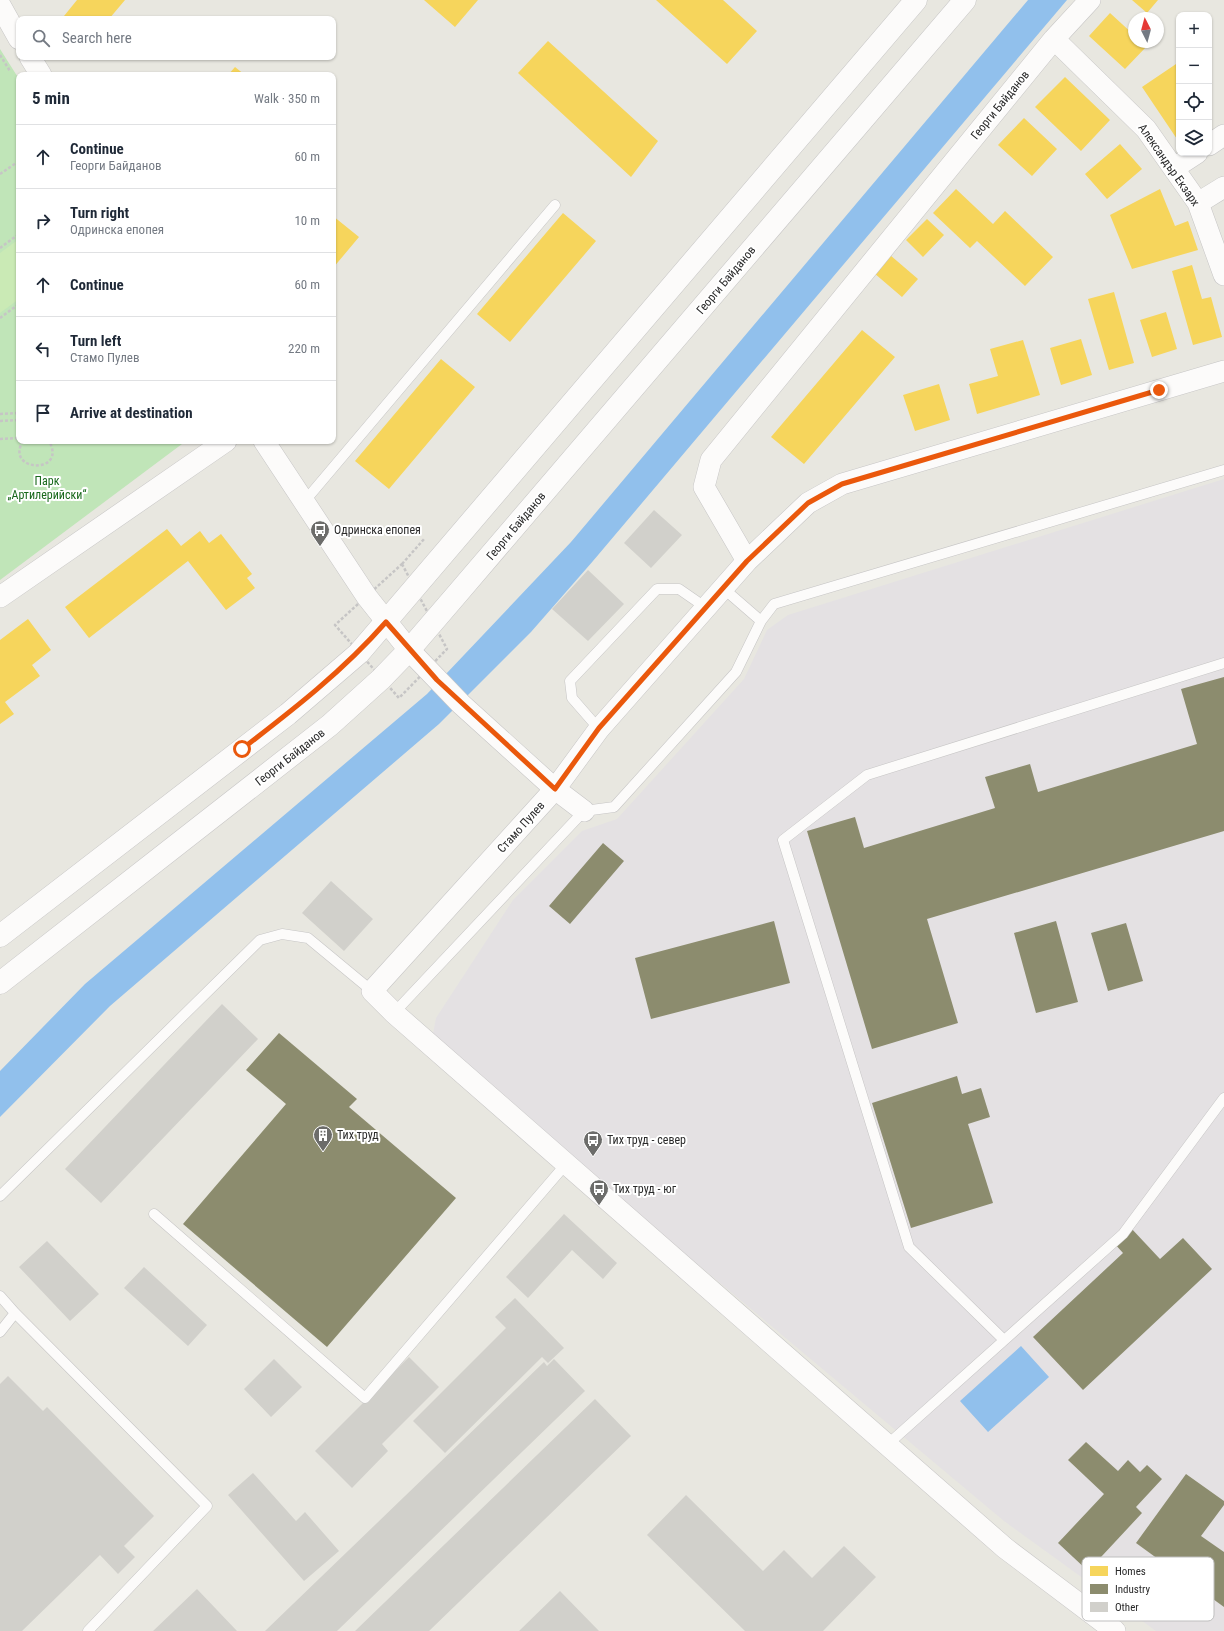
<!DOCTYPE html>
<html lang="en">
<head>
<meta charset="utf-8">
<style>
  :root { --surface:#fff; --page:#f6f6f7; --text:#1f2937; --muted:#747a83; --line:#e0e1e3 }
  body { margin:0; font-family:"Roboto Condensed",sans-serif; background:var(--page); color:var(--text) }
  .controls { position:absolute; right:12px; top:12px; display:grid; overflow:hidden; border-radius:8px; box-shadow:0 1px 3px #0004 }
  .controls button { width:36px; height:36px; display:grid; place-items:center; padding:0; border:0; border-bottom:1px solid var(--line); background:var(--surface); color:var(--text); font:20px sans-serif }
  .compass { position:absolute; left:1128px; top:12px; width:36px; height:36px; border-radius:50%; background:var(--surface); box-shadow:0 1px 3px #0004; rotate:354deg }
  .stop { position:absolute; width:12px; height:12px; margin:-9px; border:3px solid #ea580c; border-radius:50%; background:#fff }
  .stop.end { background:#ea580c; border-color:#fff; box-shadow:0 1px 4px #0008 }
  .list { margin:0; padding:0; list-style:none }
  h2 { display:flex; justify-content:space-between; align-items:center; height:52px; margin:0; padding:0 16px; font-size:17px }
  h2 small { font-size:13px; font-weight:400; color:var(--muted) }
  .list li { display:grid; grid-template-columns:26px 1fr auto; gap:12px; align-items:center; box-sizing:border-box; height:64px; padding:0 16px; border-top:1px solid var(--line) }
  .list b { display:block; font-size:15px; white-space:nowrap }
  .list p { margin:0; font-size:13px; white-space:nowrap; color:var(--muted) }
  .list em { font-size:13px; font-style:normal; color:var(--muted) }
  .icon { flex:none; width:22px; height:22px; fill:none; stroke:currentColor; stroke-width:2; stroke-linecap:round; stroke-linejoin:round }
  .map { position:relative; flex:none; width:1224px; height:1631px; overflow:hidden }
  .search { position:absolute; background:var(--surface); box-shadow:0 1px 3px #0004; left:16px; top:16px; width:320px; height:44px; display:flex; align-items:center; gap:10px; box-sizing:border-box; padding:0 14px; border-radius:8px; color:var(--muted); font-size:15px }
  .panel { position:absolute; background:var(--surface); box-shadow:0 1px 3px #0004; left:16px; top:72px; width:320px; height:372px; border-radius:8px }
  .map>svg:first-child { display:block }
  .industrial { fill:#e4e1e3 }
  .green { fill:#c0e5b8 }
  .pitch { fill:#caeab5 }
  .water { fill:#91c0ec }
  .homes { fill:#f6d55c }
  .industry { fill:#8c8c6e }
  .building { fill:#d1d0cb }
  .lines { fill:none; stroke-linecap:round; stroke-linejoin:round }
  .lane-casing { stroke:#c6c5c5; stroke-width:11 }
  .street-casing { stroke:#c6c5c5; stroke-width:22 }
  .secondary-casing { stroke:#c6c5c5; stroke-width:23 }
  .path { stroke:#c6c5c5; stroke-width:2.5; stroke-dasharray:3 2; stroke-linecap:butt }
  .lane { stroke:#fcfbfa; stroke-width:10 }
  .street { stroke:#fcfbfa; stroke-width:21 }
  .secondary { stroke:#fcfbfa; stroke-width:22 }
  .route { stroke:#ea580c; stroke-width:5 }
  .labels { text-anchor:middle; stroke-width:4; stroke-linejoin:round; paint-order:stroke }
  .street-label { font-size:12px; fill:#2a2a2a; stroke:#fff }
  .park-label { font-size:12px; fill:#18681b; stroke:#fff }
  .poi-label { font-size:12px; fill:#2a2a2a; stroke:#fff; text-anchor:start }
  .key { fill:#fff; stroke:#bfbfbf; stroke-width:1 }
  .key-label { font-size:11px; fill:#2a2a2a }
</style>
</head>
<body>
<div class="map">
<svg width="1224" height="1631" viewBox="0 0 1224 1631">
  <rect width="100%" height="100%" fill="#e8e7e0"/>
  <!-- industrial -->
  <path class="industrial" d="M1224,479V1631H1156L1004,1521L442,1050L433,1034L436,1018L513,900L582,831L617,819L744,679L767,630L788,615Z"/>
  <!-- green -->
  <path class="green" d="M0,49L19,79V441H186L0,580Z"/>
  <!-- pitch -->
  <path class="pitch" d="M19,239V299L0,313V253Z"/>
  <!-- water -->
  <path class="water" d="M1028,0H1067L593,561L531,632L439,724L110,1006L0,1117V1071L85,984L427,694L571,542Z
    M1021,1346L1049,1377L988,1432L960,1401Z"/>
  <!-- homes -->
  <path class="homes" d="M77,0H125L109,19H68L64,16Z
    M424,0H478L455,27Z
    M656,0H723L757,31L727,64Z
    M1132,0H1158L1147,13Z
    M1110,13L1134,35V42H1141L1146,47L1125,69L1089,36Z
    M548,41L658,141L631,177L518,73Z
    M1179,62V142L1142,87Z
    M235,67L245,75H228Z
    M1065,77L1110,120L1081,151L1035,107Z
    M1024,118L1057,149L1032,176L998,145Z
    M1120,144L1142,169L1107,199L1085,174Z
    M956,189L993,224L1005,211L1053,257L1025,286L977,241L970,248L933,213Z
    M1160,189L1175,226L1188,221L1198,250L1132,269L1110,215Z
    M563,213L596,241L510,342L477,314Z
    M333,216L359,237L333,268Z
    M927,219L944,235L923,257L906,240Z
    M890,255L918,279L902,297L874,273Z
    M1192,265L1202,299L1211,297L1222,337L1193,345L1172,271Z
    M1114,292L1134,363L1109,370L1088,299Z
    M1166,312L1177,349L1152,357L1140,320Z
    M862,330L895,357L804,464L771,437Z
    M1081,339L1092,375L1061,385L1050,348Z
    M1023,340L1040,395L977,414L969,384L998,376L990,349Z
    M441,359L475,387L389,489L355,461Z
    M939,384L950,420L915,431L903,395Z
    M167,529L181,546L200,531L209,543L221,534L252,574L247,578L255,588L226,610L188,561L89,638L65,607Z
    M28,619L51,650L32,665L40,676L5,702L14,714L0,724V640Z"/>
  <!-- industry -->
  <path class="industry" d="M1224,677V831L927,919L958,1023L872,1049L807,831L855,817L864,848L995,808L985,777L1030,764L1038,792L1197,744L1181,689Z
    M603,843L624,861L570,924L549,906Z
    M774,921L790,983L651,1019L635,958Z
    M1056,921L1078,1002L1036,1013L1014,933Z
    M1126,923L1143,981L1108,991L1091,933Z
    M279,1033L357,1099L349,1107L456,1198L327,1347L183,1224L286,1104L246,1070Z
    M957,1076L962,1094L981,1088L990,1117L968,1124L993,1203L911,1228L872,1103Z
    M1130,1227L1160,1259L1183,1238L1212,1269L1083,1390L1033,1337L1123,1253L1114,1243Z
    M1086,1442L1118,1471L1128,1460L1140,1472L1147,1465L1162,1479L1136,1507L1142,1513L1088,1571L1058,1543L1104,1494L1068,1460Z
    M1186,1474L1224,1501V1505L1201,1536L1224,1552V1607L1136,1543Z"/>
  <!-- building -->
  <path class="building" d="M654,510L682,535L651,568L624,543Z
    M588,570L624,604L588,641L552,609Z
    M331,881L373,919L344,951L302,913Z
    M222,1004L258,1039L101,1203L65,1169Z
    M564,1214L617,1263L603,1279L572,1250L528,1298L506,1277Z
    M47,1241L99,1294L70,1321L19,1267Z
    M144,1267L207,1325L188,1346L124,1288Z
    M515,1298L564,1348L548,1363L542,1357L445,1453L413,1421L506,1328L495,1317Z
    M409,1357L439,1387L382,1444L388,1451L352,1488L315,1451Z
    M274,1359L302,1387L271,1417L244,1389Z
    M554,1359L585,1391L337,1631H265L544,1362L547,1366Z
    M8,1376L43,1411L47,1407L154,1516L124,1546L135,1557L118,1574L100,1555L22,1631H0V1384Z
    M595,1399L631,1436L429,1631H355Z
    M253,1473L296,1521L305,1512L339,1551L304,1581L228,1495Z
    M686,1495L763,1571L784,1550L812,1578L844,1546L876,1577L823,1631H745L647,1535Z
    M197,1589L237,1631H153Z
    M560,1591L599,1631H519Z"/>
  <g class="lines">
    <!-- lane casing -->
    <g class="lane-casing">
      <path id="lane" d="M304,502L555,205
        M723,588L761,621
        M599,729L572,698L570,681L657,589H679L705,607
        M394,1013L584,811L614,807L736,672L761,621L774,604L1224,470
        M0,1196L260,940L282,934L308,938L372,991
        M154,1214L365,1398L566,1164
        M0,1296L15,1313L207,1506L88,1631
        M0,1332L15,1313
        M1004,1340L909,1247L783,840L867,775L1224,663
        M887,1445L1123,1234L1224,1098"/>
    </g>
    <!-- street casing -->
    <g class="street-casing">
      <path id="street" d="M0,5L19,39
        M1054,39L1146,129L1198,203L1224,275
        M30,57L41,75
        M1209,145L1224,135
        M1174,168L1197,153
        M1198,203L1224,187
        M264,441L367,597L409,650L461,704L555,789L584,811
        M747,561L704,487L711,460L1054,39L1090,0
        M0,597L226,441
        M1115,1631L1005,1548L394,1013L372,991L555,789L599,729L747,561L808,503L842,484L1224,371"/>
    </g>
    <!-- secondary casing -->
    <g class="secondary-casing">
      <path id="secondary" d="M0,936L288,714L359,653L916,0
        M0,983L330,725L381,679L409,650L458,593L965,0"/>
    </g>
    <!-- path -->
    <path class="path" d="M0,55L10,71
      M0,174L19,161
      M0,248L19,234
      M0,318L19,304
      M0,414L19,413
      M0,421L19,420
      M0,439L19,438
      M23,441C4,472 68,475 49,441
      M402,564L425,538
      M402,564L447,649L399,698L335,625Z"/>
    <!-- lane -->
    <use href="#lane" class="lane"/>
    <!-- street -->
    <use href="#street" class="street"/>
    <!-- secondary -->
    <use href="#secondary" class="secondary"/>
  </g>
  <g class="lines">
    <!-- route -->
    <path class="route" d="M242,749C294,709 343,671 386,622L437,680L555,789L599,728L747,561L808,503L842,484L1159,390"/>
  </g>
  <!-- icons -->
  <defs>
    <g id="bus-pin" transform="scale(1)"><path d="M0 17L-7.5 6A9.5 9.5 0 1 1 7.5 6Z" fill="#6c6c6a" stroke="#fff"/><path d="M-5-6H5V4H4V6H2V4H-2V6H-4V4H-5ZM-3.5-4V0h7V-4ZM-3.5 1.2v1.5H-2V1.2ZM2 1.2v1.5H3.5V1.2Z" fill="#fff"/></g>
    <g id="building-pin" transform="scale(1)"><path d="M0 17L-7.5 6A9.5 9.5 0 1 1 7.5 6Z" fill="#6c6c6a" stroke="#fff"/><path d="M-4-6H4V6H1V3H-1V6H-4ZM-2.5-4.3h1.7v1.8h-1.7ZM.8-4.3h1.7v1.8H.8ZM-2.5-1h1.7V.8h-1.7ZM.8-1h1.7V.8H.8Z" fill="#fff"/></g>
  </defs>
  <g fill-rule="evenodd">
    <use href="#bus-pin" x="320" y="530"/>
    <use href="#building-pin" x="323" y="1135"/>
    <use href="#bus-pin" x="593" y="1140"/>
    <use href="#bus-pin" x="599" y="1189"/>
  </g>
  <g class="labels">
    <!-- street labels -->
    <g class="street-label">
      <text transform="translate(1000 105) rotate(-51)" y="4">Георги Байданов</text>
      <text transform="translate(1169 165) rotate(55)" y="4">Александър Екзарх</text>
      <text transform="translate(726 280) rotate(-50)" y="4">Георги Байданов</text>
      <text transform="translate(516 526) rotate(-50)" y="4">Георги Байданов</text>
      <text transform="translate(290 757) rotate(-38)" y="4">Георги Байданов</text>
      <text transform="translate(521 827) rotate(-48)" y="4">Стамо Пулев</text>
    </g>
    <!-- park labels -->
    <g class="park-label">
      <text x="47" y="485">Парк<tspan x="47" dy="14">„Артилерийски“</tspan></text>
    </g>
    <!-- poi labels -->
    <g class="poi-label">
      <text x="334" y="534">Одринска епопея</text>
      <text x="337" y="1139">Тих труд</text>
      <text x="607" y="1144">Тих труд - север</text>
      <text x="613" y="1193">Тих труд - юг</text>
    </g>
  </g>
  <!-- legend -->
  <rect x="1082" y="1557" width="132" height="64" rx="6" class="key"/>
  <rect x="1090" y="1566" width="18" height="10" fill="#f6d55c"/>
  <rect x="1090" y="1584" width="18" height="10" fill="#8c8c6e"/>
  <rect x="1090" y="1602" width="18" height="10" fill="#d1d0cb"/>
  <g class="key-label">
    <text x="1115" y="1575">Homes</text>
    <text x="1115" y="1593">Industry</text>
    <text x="1115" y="1611">Other</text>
  </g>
</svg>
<div class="controls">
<button>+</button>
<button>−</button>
<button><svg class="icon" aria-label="locate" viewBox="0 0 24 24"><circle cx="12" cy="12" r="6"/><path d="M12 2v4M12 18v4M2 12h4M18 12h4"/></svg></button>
<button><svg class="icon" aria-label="layers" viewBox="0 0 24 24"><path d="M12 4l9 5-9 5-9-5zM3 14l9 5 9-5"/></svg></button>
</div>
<svg class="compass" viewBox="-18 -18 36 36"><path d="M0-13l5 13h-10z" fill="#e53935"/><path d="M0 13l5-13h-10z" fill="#747a83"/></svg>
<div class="stop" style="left:242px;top:749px"></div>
<div class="stop end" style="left:1159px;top:390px"></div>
<div class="search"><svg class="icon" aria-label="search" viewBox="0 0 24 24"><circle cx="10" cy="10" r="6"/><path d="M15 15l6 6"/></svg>Search here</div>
<section class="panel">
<h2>5 min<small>Walk · 350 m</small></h2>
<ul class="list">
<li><svg class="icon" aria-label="ahead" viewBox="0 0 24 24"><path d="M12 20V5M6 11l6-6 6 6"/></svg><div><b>Continue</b><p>Георги Байданов</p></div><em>60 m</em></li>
<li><svg class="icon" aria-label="right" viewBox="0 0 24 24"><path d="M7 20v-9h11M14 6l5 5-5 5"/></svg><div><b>Turn right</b><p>Одринска епопея</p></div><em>10 m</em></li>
<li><svg class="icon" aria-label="ahead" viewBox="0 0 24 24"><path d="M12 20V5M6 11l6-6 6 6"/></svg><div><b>Continue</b></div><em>60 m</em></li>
<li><svg class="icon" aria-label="left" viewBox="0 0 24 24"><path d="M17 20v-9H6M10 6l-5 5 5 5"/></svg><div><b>Turn left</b><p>Стамо Пулев</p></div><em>220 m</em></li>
<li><svg class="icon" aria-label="arrive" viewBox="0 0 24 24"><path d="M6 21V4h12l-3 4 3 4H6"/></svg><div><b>Arrive at destination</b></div></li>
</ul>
</section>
</div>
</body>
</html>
